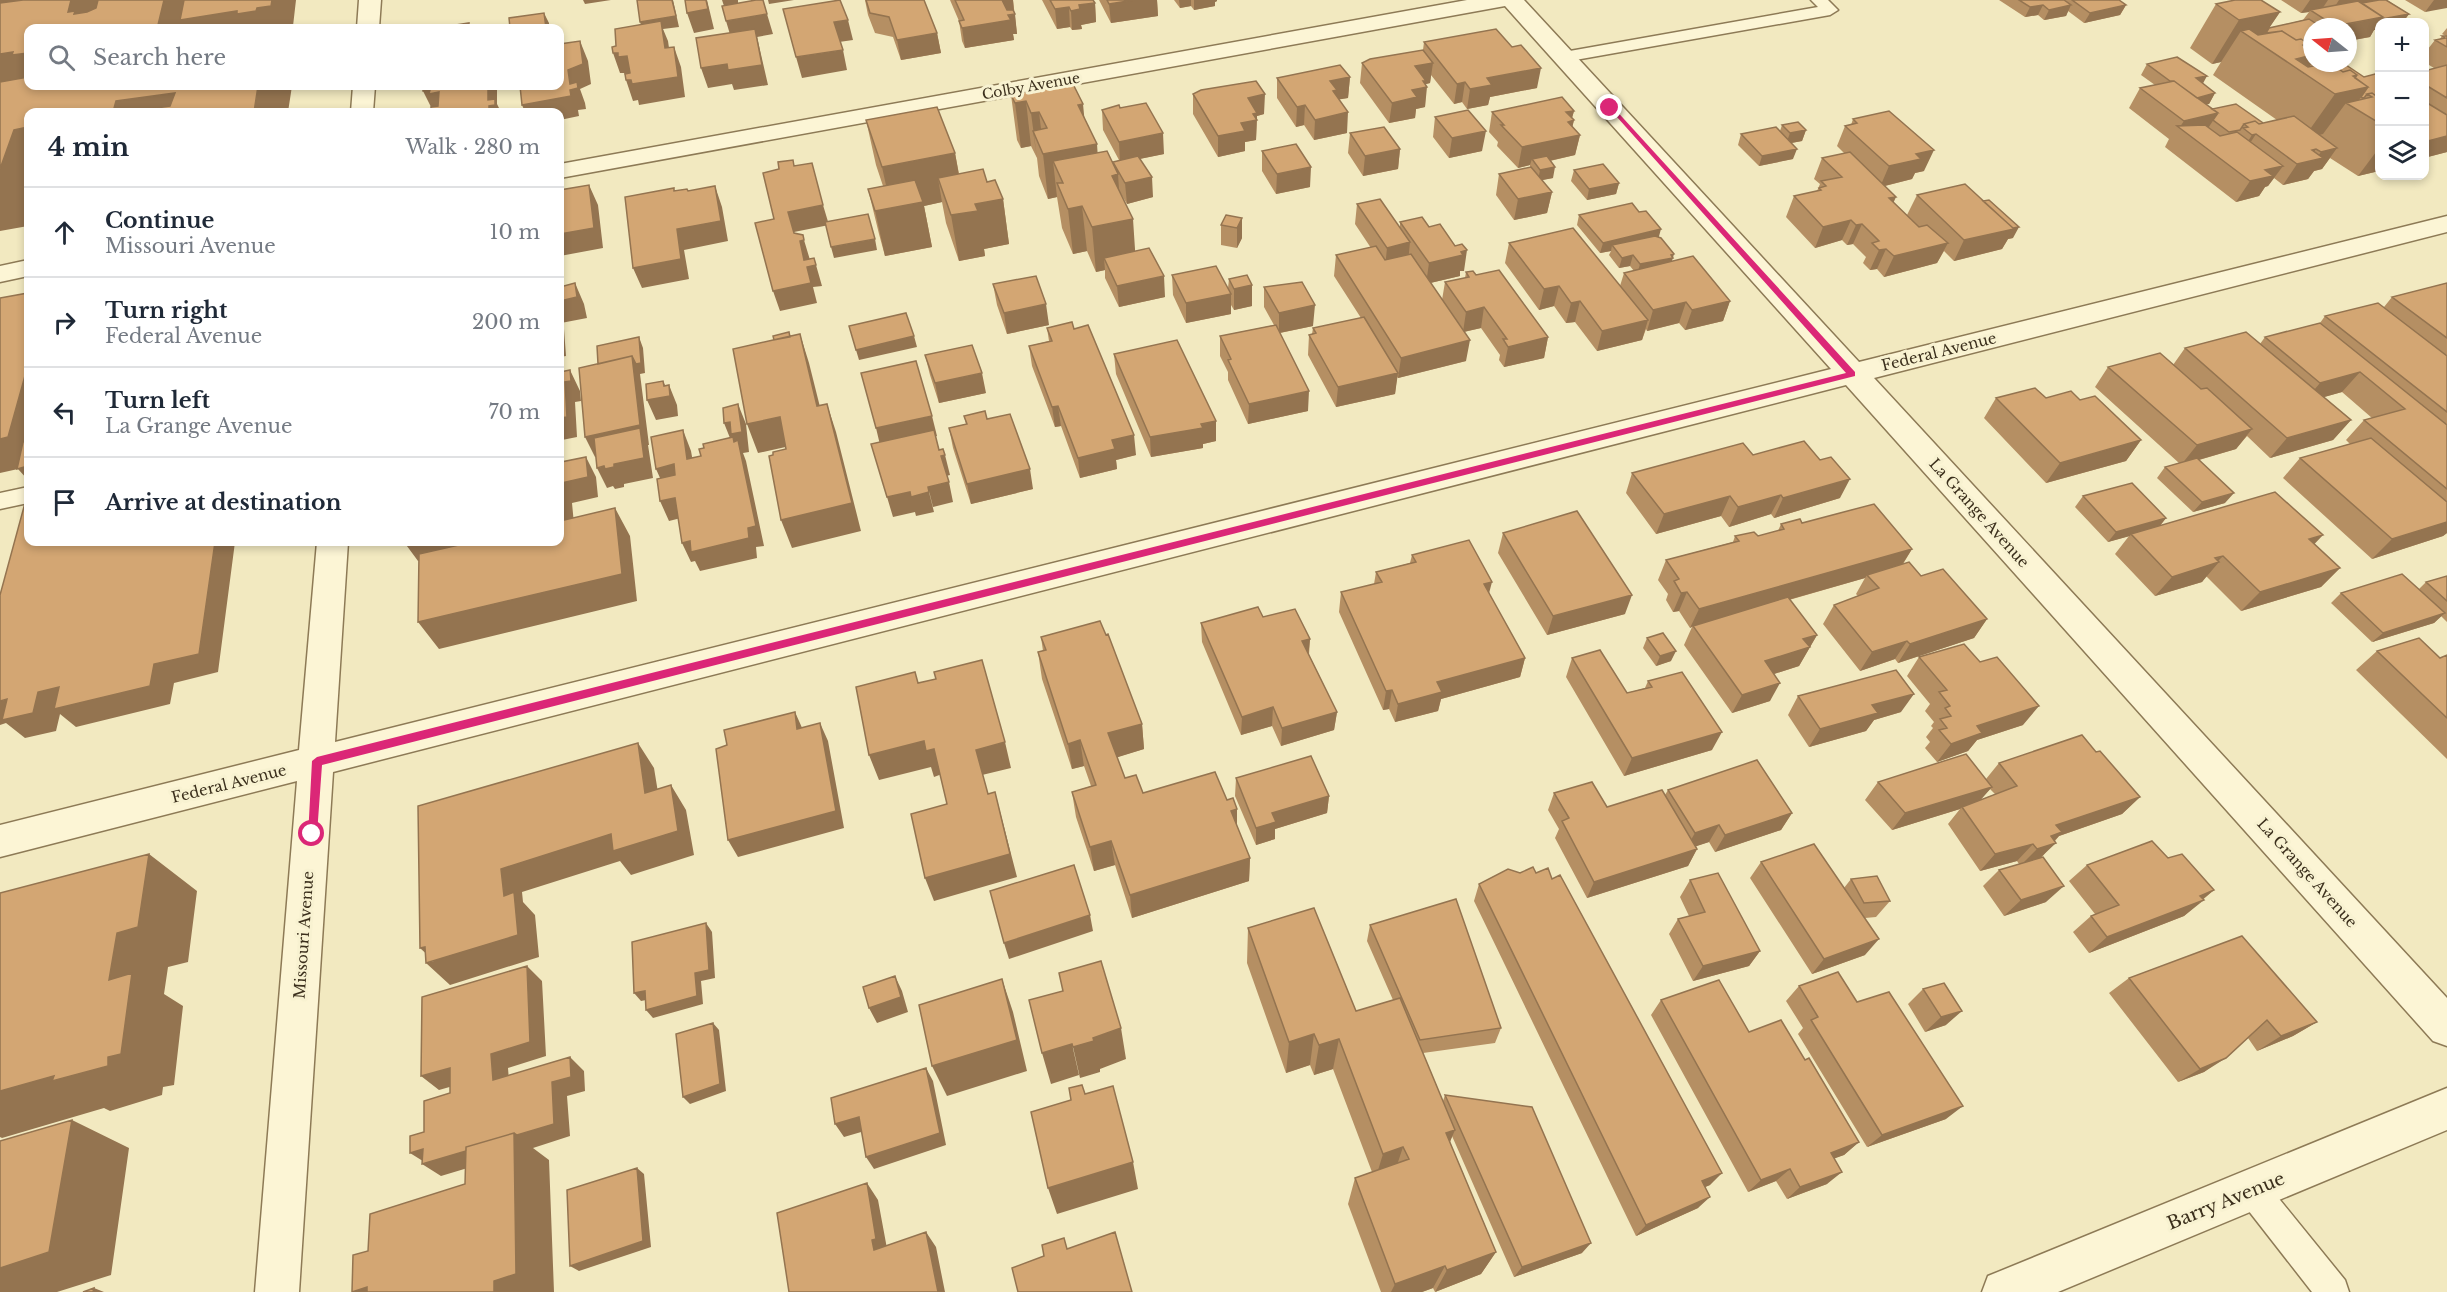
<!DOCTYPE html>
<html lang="en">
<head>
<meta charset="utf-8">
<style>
  :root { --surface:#fff; --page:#f2f2f3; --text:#1f2937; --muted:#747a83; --line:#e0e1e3 }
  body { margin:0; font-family:"Libre Baskerville",serif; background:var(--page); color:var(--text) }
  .controls { position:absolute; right:18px; top:18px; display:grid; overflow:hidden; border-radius:12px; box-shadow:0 3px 9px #0003 }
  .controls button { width:54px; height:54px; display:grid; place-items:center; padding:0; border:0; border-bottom:2px solid var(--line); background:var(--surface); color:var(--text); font:30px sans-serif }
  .compass { position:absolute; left:2303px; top:18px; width:54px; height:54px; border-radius:50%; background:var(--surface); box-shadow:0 3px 9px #0003; rotate:287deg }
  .stop { position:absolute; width:18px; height:18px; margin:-14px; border:4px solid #db2777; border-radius:50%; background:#fff }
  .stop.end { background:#db2777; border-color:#fff; box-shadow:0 2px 6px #0008 }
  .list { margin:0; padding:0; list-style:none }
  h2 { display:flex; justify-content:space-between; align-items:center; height:78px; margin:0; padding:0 24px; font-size:26px }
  h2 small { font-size:20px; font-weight:400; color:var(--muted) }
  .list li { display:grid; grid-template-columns:39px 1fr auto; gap:18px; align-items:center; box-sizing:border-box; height:90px; padding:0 24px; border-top:2px solid var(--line) }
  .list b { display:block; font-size:22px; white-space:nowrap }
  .list p { margin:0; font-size:20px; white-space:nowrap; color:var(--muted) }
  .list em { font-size:20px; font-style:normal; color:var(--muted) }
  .icon { flex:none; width:33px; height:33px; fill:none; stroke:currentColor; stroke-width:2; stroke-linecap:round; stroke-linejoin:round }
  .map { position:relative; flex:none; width:2447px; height:1292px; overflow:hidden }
  .search { position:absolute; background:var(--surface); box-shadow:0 3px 9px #0003; left:24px; top:24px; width:540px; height:66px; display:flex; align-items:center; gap:15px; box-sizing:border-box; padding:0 21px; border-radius:12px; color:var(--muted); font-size:22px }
  .panel { position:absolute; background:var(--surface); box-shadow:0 3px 9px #0003; left:24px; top:108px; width:540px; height:438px; border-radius:12px }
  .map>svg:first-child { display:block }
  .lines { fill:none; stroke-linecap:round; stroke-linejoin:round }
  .lane-casing { stroke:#8d7a56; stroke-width:3 }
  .street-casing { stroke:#8d7a56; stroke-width:3 }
  .lane { fill:#fcf5d5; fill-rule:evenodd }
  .street { fill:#fcf5d5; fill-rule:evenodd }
  .wall { fill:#b58f63; fill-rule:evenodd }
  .shaded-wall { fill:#947450 }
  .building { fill:#d3a673; stroke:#947450; stroke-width:1.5 }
  .route { fill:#db2777 }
  .labels { text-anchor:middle; stroke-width:6; stroke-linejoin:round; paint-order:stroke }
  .far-street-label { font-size:14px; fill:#3b2f1c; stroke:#f8f2d1 }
  .street-label { font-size:15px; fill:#3b2f1c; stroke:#f8f2d1 }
  .near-street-label { font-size:18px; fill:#3b2f1c; stroke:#f8f2d1 }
</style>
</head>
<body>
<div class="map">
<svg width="2447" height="1292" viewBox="0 0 2447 1292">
  <rect width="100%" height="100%" fill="#f2e9c0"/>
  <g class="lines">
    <!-- lane casing -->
    <g class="lane-casing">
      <path id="lane" d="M1811,0H1828L1838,10L1830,15L1564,62L1556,57L1564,52L1818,7Z
        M28,487V503L0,509V493Z
        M2252,1174L2263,1179L2345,1280L2349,1292H2312L2241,1201L2236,1190L2241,1179Z"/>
    </g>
    <!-- street casing -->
    <g class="street-casing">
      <path id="street" d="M359,0H381L379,28H357Z
        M1467,0H1524L1859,362L2447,216V232L1874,378L2447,998V1046L2433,1041L1846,385L333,772L299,1292H255L297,781L0,857V825L299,750L317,542H348L335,742L1831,369L1505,6L560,178V164Z
        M353,86H375L373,112H351Z
        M28,260V276L0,282V266Z
        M2447,1088V1130L2058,1292H1982L1988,1276Z"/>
    </g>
    <!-- lane -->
    <use href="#lane" class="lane"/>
    <!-- street -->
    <use href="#street" class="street"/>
  </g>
  <!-- wall -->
  <path class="wall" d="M865,0H924L937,33L941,53L901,60L893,37L875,33L868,15Z
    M950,0H1013L1017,34H1013L1014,40L965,48L962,41L959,21Z
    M1042,0H1093L1095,3L1096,22L1081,25L1082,29L1072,30L1070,27L1057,29Z
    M1099,0H1157L1158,16L1111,23Z
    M1174,0H1217V1L1215,2V6L1194,10L1191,6L1180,8Z
    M1999,0H2119L2126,5L2120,15L2084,23L2068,11L2066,16L2044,20L2038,15L2025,17Z
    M2281,0H2387L2409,14L2403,22H2379V29L2374,30L2370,37L2348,41V27H2312V63L2364,77L2379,73V171L2358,176L2330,158L2322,169L2314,171L2308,179L2283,185L2274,178L2268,186L2265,187L2259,196L2236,202L2165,147L2169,139L2129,108L2140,88L2155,85L2141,75L2147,64L2203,84L2215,93L2209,104H2206L2212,109L2263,123L2277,120L2213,75L2221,62L2212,64L2190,48L2216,4L2280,12L2269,28L2303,20L2309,12L2301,13Z
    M2405,0H2447L2425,12Z
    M2447,28V152L2424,158V71L2434,68L2424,62V54L2435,40L2440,39L2442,36H2446L2442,34Z
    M1424,42L1537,88L1490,97L1488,105L1467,109L1462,102L1454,104L1431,75L1430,83L1426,84L1425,107L1416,109L1415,118L1389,123L1360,83L1362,63L1423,50Z
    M1350,77L1348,98L1339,99L1347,133L1314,140L1304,125L1296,127L1277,98V78Z
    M1193,94L1264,114L1257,116L1256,140L1245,142V151L1218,157L1193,114Z
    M1011,95L1084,119L1097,153L1113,163L1119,160L1103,130L1102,110L1120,108L1164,154L1139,159L1153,197L1127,204L1121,194L1135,251L1165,297L1119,307L1105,278V270L1096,272L1087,251L1073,254L1062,228L1057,197L1048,199L1039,176L1037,158L1031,146L1021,148L1017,140Z
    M1574,111L1572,118L1574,120L1572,127L1580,135L1575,155L1550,161L1553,178L1541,180L1552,192L1547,213L1514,220L1496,195L1499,174L1530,168V165L1518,168L1497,146L1498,142L1489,132L1492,112Z
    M1435,117L1482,151L1449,158L1433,137Z
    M1853,119L1924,171L1915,173L1912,179L1885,186L1893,203L1907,215L1917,195L2013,238L2008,239L2002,249L1954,261L1944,251L1937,263L1884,277L1877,269L1870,270L1863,263L1866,257L1853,244L1847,245L1842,240L1815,248L1786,217L1794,196L1817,191L1820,184L1814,179L1822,158L1845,154L1837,146L1845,126L1851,125Z
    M866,120L955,153L959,174L987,182L1003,199L1009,244L984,249L985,256L959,261L946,223L942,202L924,206L932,247L885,256L879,234L868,189L883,186L876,165Z
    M1782,125L1806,130L1802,141L1791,143L1793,159L1759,166L1738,145L1741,134L1780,131Z
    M1350,133L1400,149L1398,169L1363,176L1348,153Z
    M1262,151L1310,187L1276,194L1262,171Z
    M1574,170L1619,183L1616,194L1587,200L1571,181Z
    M1357,204L1400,227V222L1464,271H1460V276L1430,283L1442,300L1445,282L1465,278L1466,272L1476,275L1548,337L1544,358L1504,367L1499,360L1500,355L1481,328L1464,332L1466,361L1398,378L1397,377L1395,394L1336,407L1308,355L1309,335L1312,334L1313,328L1361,318L1334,276L1336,255L1371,248L1355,224Z
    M1579,215L1659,237L1672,261L1730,301L1723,321L1685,330L1679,323L1647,331L1646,329L1642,340L1597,351L1575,322L1566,323L1554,306L1539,310L1505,263L1509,243L1620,286L1624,273L1634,271L1630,266L1619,268L1609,255L1611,251L1600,253L1577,225Z
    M1242,218V238L1237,248L1221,245V225Z
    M1172,275L1228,288L1229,279L1252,285V306L1234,310L1231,305V314L1186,323L1173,295Z
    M2447,283V533L2443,536L2372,559L2283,478L2300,458L2350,444L2346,440L2364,420L2372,418L2342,392L2324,397L2351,420L2333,440L2270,458L2247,436L2236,449L2199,460L2225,503L2193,512L2157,478L2165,467L2179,463L2095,387L2108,367L2173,365L2185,348L2260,344L2265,337L2320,323L2325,316L2384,307L2392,297Z
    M993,284L1049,325L1007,334L997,305Z
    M1264,287L1313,326L1280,333L1308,411L1248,424L1228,380V372L1220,356V336L1274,325L1264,307Z
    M1047,328L1136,455L1116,460L1117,469L1080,478L1061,426L1055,427L1032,366L1029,346L1049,341Z
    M1114,354L1216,421V441L1203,444V448L1151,457L1116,374Z
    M925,355L986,393L939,403L930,375Z
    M1996,398H2046L2080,400L2141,440L2126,461L2046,483L1984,418Z
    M964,416L987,419L1033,489L971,504L953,448L949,428L966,424Z
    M1753,455L1840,498L1774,518L1771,514L1729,527L1721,516L1656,534L1626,493L1632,473Z
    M2083,496L2166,518L2160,526L2314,544L2340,568L2321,587L2241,611L2206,576L2202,582L2155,596L2115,554L2129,536L2108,542L2075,507Z
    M1802,523L1912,549L1903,564L1987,619L1974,638L1898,663L1895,659L1860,671L1823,624L1834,605L1858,596L1856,594L1865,578L1789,600L1817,635L1799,666L1774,674L1770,701L1732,713L1684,645L1692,627L1690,628L1679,611L1673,612L1666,600L1668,594L1658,580L1666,560L1733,542L1735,536H1758L1778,531L1781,524Z
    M1503,533L1625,614L1547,635L1498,553Z
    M1412,555L1489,594L1525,658L1520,677L1441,699L1438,711L1395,722L1389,709L1383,710L1339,612L1341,592L1374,584L1376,572L1410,563Z
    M2447,576V622L2441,616L2434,623L2372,642L2331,603L2341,593L2419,589L2426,582Z
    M1263,617L1310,639L1309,655L1337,712L1334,730L1281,746L1272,726L1241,735L1202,642L1201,623Z
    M1041,637L1142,724L1144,749L1117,757L1125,778L1143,793L1227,800L1237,809V826L1250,858L1249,881L1132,918L1115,865L1094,871L1076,817L1072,792L1091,786L1084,766L1072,769L1042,679L1038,652L1043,651Z
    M1647,638L1671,661L1656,666L1643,648Z
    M2377,651L2440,658L2447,655V759L2356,670Z
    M1919,657L2023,725L1977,740L1968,751L1937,762L1925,748L1930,742L1926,737L1933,728L1931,726L1934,722L1925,711L1930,704L1907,676Z
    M1572,658L1627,693L1645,688L1648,681L1712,750L1624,776L1566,677Z
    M1798,696L1901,712L1874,720L1866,731L1809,747L1788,715Z
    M2096,752L2140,797L2122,814L2059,836L2042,857L2046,902L2004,916L1983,886L1999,870L2019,864L2017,861L1980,871L1948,824L1960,809L1892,830L1865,800L1878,782L1986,779L1999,763ZM1990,789L1995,794L1980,800Z
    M1236,778L1329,796L1327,813L1275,829V839L1256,845L1235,796Z
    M1668,790L1792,813L1781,830L1715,852L1709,842L1696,846L1697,849L1688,866L1587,898L1555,838L1559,829L1548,810L1554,793L1607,807L1665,795Z
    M2168,858L2214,890L2184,916L2089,953L2073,932L2091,916L2095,914L2069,881L2087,865Z
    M1761,862L1844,888L1851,879L1890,901L1876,917L1865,918V955L1812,974L1750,878Z
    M1520,873H1536L1552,879L1710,1185L1705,1187L1698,1208L1636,1236L1474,901L1479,884Z
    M1690,880L1760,951L1749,966L1693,981L1669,934L1678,919L1689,916L1680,897Z
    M1370,925L1501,1028L1495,1043L1423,1053L1443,1101L1445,1095L1582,1253L1514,1277L1452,1136L1450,1142L1496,1252L1481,1274L1435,1292L1433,1288L1422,1292H1381L1348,1204L1355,1178L1372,1172L1333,1069L1314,1075L1310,1065L1286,1073L1247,963L1248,928L1356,1011L1393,1000L1367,941Z
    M2129,978L2317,1022L2293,1036L2257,1051L2248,1038L2204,1072L2178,1082L2109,993Z
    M1799,986L1857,1002L1946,1119L1867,1147L1798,1034L1803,1028L1786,1001Z
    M1923,989L1946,1025L1925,1032L1908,1004Z
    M1661,1000L1749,1032L1805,1060L1859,1142L1844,1155L1834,1158L1827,1184L1787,1199L1776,1181L1748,1192L1651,1015Z"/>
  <!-- shaded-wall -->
  <path class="shaded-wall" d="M0,0H113L98,28L0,41Z
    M164,0H200L257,8L271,0H296L293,26L294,28H133Z
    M583,0H611L585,4Z
    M672,0H673L679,27L663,29L668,41L672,69L644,33L640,22Z
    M707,0L714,29L694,33L687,13Z
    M722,0H738V4L724,6Z
    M768,0H794L769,4Z
    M1001,0H1013L1014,12L1008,13Z
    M1134,0H1157L1158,16L1111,23L1109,4Z
    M1179,0H1191V6L1180,8Z
    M1194,0H1217V1L1215,2V6L1194,10Z
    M2310,0H2328L2322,9L2310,10L2309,12L2301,13Z
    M2339,0H2387L2330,14Z
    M2434,0H2447V8L2425,12Z
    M1095,3L1096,22L1081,25L1082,29L1072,30L1071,11L1079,5Z
    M2043,5L2038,15L2025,17L2030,7Z
    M2071,5L2066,16L2044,20L2049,10Z
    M2126,5L2120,15L2084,23L2090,13Z
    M1069,7L1070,27L1057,29L1055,9Z
    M2280,12L2259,43L2241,31L2221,62L2212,64L2239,20Z
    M544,13L549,23V28H546Z
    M767,14L773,34L757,37L768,85L734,90L732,84L708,88L701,68L732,41L726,21Z
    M1015,14L1017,34H1013L1014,40L965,48L962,28Z
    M2409,14L2403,22H2379V29L2374,30L2370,37L2348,41V27H2335L2383,17Z
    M848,20L853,40L839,42L834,22Z
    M937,33L941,53L901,60L897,40Z
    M580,41L588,61L591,84L580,89L585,103L586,109L578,110L579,116L560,120V112H525L522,105L570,84L568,70Z
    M2307,43L2312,55V63L2304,74L2290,64L2303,45Z
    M674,47L681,67L685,97L639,105L638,100L633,101L626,80Z
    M843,50L847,70L802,78L796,57Z
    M13,52L28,53V86L0,103V54Z
    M613,53H618L627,56L634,76L626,77L624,73H620Z
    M1433,63L1430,83L1426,84V87H1427L1425,107L1416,109L1415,118L1389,123L1392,103L1415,66Z
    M1541,68L1537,88L1490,97L1488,105L1467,109L1470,89L1487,78Z
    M2357,75L2368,87L2354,107L2346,103L2323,134L2303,139L2335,94L2353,76Z
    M2207,76L2201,87L2196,78Z
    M1350,77L1348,98L1336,100V110L1330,81Z
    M1465,82L1462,102L1454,104L1457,84Z
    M258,86H292L288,112H254Z
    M488,86H497V104L501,112H474L488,100Z
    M430,90L439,92L449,112L433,111L423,91Z
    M175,93L188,112H113L116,101Z
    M2215,93L2209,104L2188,109L2194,98Z
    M1265,94L1264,114L1257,116L1256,140L1245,142V151L1218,157V136L1241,123L1248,98Z
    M1026,101L1031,146L1021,148L1015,103Z
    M1083,104L1087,145L1097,144L1100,188L1063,183L1053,161L1057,197L1048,199L1043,154L1033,131L1037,158L1031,113L1039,112L1044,154L1078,105Z
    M1305,105L1304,125L1296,127L1297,107Z
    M1574,111L1571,121L1574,120L1570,137L1580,135L1575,155L1535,164L1532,159L1530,165L1518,168L1522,147L1566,112Z
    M1348,112L1347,133L1314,140L1315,120Z
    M2218,113L2205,133L2179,128L2184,121Z
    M28,127V226L0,231V169L14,130Z
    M1806,130L1802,141L1786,144L1790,133Z
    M1486,131L1482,151L1449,158L1452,138Z
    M1163,133L1164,154L1120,163L1119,142Z
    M2256,134L2243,154L2239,155L2252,135Z
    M2447,136V152L2424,158V145L2428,141Z
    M2337,148L2322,169L2314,171L2308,179L2283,185L2297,164L2312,150L2316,149L2307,162L2315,160L2321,152Z
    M2379,148V171L2358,176Z
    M1400,149L1398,169L1363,176L1365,156Z
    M1797,149L1793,159L1759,166L1762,156Z
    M1934,150L1924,171L1915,173L1912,179L1880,187L1889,166L1916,154Z
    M955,153L963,198L938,178L942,202L924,206L932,247L885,256L875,211L891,208L882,167Z
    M2283,166L2268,186L2265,187L2259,196L2236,202L2250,181L2265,170Z
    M1311,167L1310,187L1276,194L1277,174Z
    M1555,167L1553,178L1538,181L1540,170Z
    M1118,174L1121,219L1112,176Z
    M1152,177L1153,197L1127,204L1125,183Z
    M1619,183L1616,194L1587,200L1589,189Z
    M589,185L598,205L603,248L560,256V234Z
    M715,186L722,207L728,241L684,250L689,279L642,288L633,268L677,229Z
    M1552,192L1547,213L1514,220L1518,199Z
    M1896,197L1887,217L1889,198Z
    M1003,199L1009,244L984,249L985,256L959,261L951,215L975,204Z
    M823,205L829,225L794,232L800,254L788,212Z
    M1082,206L1087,251L1073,254L1068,209Z
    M1242,218V238L1237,248V228Z
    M1133,219L1136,264L1104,258L1105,270L1096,272L1092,227Z
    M1851,220L1842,240L1815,248L1823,227Z
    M1862,224L1853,244L1847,245L1856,225Z
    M2019,227L2013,238L2008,239L2002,249L1954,261L1964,240Z
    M1661,229L1658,240L1612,245L1611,251L1600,253L1603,243Z
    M875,239L877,250L834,258L831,247Z
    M804,240L810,260L814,258L822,286L813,287L817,303L780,311L773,291L800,241Z
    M1410,242L1408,263L1385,268L1387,248Z
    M1948,243L1937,263L1884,277L1894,256Z
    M1886,249L1877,269L1870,270L1879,250Z
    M1467,250L1464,271H1460V276L1426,284L1429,263Z
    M1674,254L1670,268L1637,275L1640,264Z
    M1633,255L1630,266L1619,268L1622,258Z
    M1164,276L1165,297L1119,307L1117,286Z
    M575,283L584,304L587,318L561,323L564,329L566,356L560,357V301Z
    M1252,285V306L1234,310V289Z
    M1559,286L1554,306L1539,310L1544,289Z
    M1231,294V314L1186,323V303Z
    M1580,301L1575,322L1566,323L1571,303Z
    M1730,301L1723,321L1685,330L1692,310Z
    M1686,302L1679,323L1647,331L1653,310Z
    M1046,304L1049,325L1007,334L1004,313Z
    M1315,305L1313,326L1279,333V313Z
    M1484,307L1481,328L1463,332L1466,312Z
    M1648,320L1642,340L1597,351L1602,331Z
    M800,334L809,363L827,435L817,406Z
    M914,336L917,347L859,360L856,350Z
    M639,337L643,348L645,373L640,374L649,445H648L653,478L624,484V487L615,489L613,486L607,488L597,468L614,464L642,447L595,457L585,437L632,356Z
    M1548,337L1544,358L1504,367L1508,347Z
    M1470,340L1466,361L1398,378L1401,358Z
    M28,365V480L18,469L0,473V439Z
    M570,370L580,391L581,401L575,402L577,437L562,440L563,450H560V418L565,382Z
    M2360,372L2342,392L2303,403L2320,383Z
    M982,373L986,393L939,403L935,383Z
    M1398,373L1395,394L1336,407L1338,387Z
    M663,381L670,396L669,385L677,405L678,416L656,420L647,400L664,386Z
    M1309,391L1308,411L1248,424L1249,404Z
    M738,404L746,424L749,452L743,453L746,461L764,546L756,547L757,558L700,571L695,561L691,562L682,543L732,443L724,423Z
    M827,404L836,432L861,531L792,548L781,520Z
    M1058,406L1061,426L1055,427L1052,407Z
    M932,416L937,436L881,449L876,428Z
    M780,417L790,446L758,453L747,424Z
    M2351,420L2333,440L2270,458L2287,438Z
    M1216,421V441L1203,444V448L1151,457L1150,437Z
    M2252,429L2236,449L2181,465L2197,445Z
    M683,430L691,451L696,479L687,459Z
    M1134,435L1136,455L1116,460L1117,469L1080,478L1078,458L1112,440Z
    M2141,440L2126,461L2046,483L2060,463Z
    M945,455L950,475L946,476L941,456Z
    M586,457L596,477L598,497L572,503L575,535L560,539L561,483V459L572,479Z
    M674,464L683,484L665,489L656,469Z
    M1030,469L1033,489L971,504L967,484Z
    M1850,479L1840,498L1774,518L1783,498Z
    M949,482L953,502L933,507L928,487Z
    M910,492H929L934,512L916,516L915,512L893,517L887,497Z
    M2234,493L2225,503L2193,512L2202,502Z
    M1781,495L1771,514L1729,527L1738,507Z
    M1730,496L1721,516L1656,534L1664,514Z
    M675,498L685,517L669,521L660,501Z
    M615,508L630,536L637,601L439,649L418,622Z
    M2166,518L2158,528L2131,534L2130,536L2108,542L2116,532Z
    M2447,522V533L2443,536L2372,559L2392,539Z
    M2323,535L2304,555L2309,539Z
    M215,542H235L218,672L174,683L170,704L76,727L60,714L56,731L25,738L6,723L0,725V701L154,664Z
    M404,542H500L418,561Z
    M1912,549L1900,568L1867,575L1865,578L1693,627V626L1690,628L1699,609Z
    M2223,556L2216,563L2219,562L2202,582L2155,596L2172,577Z
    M2340,568L2321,587L2241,611L2260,592Z
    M1492,582L1487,601L1484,584Z
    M1687,592L1679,611L1673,612L1681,593Z
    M1632,595L1625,614L1547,635L1553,616Z
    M2445,613L2434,623L2372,642L2383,633Z
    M1987,619L1974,638L1898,663L1910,644Z
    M1817,635L1799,666L1755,680L1765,661L1803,639Z
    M1310,639L1308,658L1302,641Z
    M1907,641L1895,659L1860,671L1872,652Z
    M1676,651L1671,661L1656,666L1660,656Z
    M1525,658L1520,677L1441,699L1438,711L1395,722L1398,704L1437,682Z
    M1780,683L1770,701L1732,713L1742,695Z
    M1392,690L1389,709L1383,710L1386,691Z
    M1914,694L1901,712L1874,720L1866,731L1809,747L1820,729L1872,705Z
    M2039,706L2023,725L1977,740L1968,751L1937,762L1951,744L1977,726Z
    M1273,707L1272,726L1241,735L1242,717Z
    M795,712L803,730L797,729Z
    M1337,712L1334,730L1281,746L1282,728Z
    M820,723L828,741L844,828L738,857L728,840Z
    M1142,724L1144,749L1112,759L1108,733Z
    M1722,732L1712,750L1624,776L1632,758Z
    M1080,740L1084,766L1072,769L1068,744Z
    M924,741L934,749L942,774L934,777L931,767L879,780L869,755Z
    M1005,742L1011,768L982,775L976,750Z
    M638,743L654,768L662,817L645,793Z
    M671,785L686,810L694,855L631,875L620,861L522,892L523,902L535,915L539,957L450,985L426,963L434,961L420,948L504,896L501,869Z
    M1992,787L1977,804L1962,807L1960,809L1892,830L1905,813Z
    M995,792L1017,877L934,901L925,878Z
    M1329,796L1327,813L1275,829V839L1256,845V828L1272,813Z
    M2140,797L2122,814L2059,836L2050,845L2056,843L2039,859L2020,866L2037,849L2056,825Z
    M1237,809V834L1231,811Z
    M1792,813L1781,830L1715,852L1725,835Z
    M1719,825L1709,842L1685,850L1695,833Z
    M1111,841L1115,865L1094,871L1090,847Z
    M2033,844L2017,861L1980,871L1995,854Z
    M1697,849L1688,866L1587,898L1594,882Z
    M149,854L197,891L188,962L168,967L164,994L183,1006L174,1085L163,1087L162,1095L110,1111L104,1108L2,1138L0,1137V1091L109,980L117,933Z
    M1250,858L1249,881L1132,918L1130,895Z
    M2064,886L2046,902L2004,916L2021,900Z
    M2214,890L2198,903L2204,900L2184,916L2089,953L2107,937Z
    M1090,915L1093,931L1009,959L1004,943Z
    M706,923L712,932L715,978L701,981L703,1004L653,1018L646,1010L695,973Z
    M1879,939L1865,955L1812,974L1824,959Z
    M1760,951L1749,966L1693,981L1703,966Z
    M527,966L542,981L546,1056L508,1068L510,1094L493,1080L491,1054Z
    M895,976L902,991L908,1012L877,1023L869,1008Z
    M1002,979L1013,1012L1027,1071L947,1096L932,1066Z
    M645,991L651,999L641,1001L634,993Z
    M1962,1011L1946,1025L1925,1032L1941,1017Z
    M2317,1022L2293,1036L2257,1051L2281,1036Z
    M713,1023L719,1030L726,1091L690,1104L683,1097Z
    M1121,1028L1126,1059L1100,1069V1072L1080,1078L1073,1047L1093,1038Z
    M1314,1034L1310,1065L1286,1073L1289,1042Z
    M1339,1039L1333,1069L1314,1075L1319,1045Z
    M1072,1044L1079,1075L1051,1084L1042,1053Z
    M570,1057L584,1071L585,1091L567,1096L570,1136L533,1148L549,1160L554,1292H494V1281L514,1154L441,1176L422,1164L426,1163L410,1153L423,1149L514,1133Z
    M2226,1058L2204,1072L2178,1082L2200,1069Z
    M450,1068L467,1082L439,1090L421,1076Z
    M926,1068L933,1081L946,1145L874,1169L866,1157Z
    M1963,1106L1946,1119L1867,1147L1882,1135Z
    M859,1117L868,1130L844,1137L835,1124Z
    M72,1120L129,1148L111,1275L57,1292H0V1268Z
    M1455,1130L1443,1158L1446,1133Z
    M1859,1142L1844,1155L1817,1165L1831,1153Z
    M1403,1147L1394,1174L1375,1180L1383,1154Z
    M1133,1162L1138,1189L1057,1214L1048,1188Z
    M637,1168L644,1174L651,1247L579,1271L570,1266Z
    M1790,1169L1776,1181L1748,1192L1761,1180Z
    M1842,1172L1827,1184L1787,1199L1800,1187Z
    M1722,1173L1710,1185L1691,1193L1702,1181Z
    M867,1183L878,1200L888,1254L874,1250L872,1240Z
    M1710,1197L1698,1208L1636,1236L1646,1225Z
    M926,1232L936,1247L945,1292H938Z
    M1591,1243L1582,1253L1514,1277L1522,1267Z
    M1496,1252L1481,1274L1435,1292L1447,1270Z
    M1445,1266L1433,1288L1422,1292H1391L1395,1284Z
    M367,1287L379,1292H352Z
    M94,1288L104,1292H93Z"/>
  <!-- building -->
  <path class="building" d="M23,0H71L68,12L75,11L74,14L87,12L96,8L98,0H164L158,25L133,28H28V53L12,55L13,52L0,54V3Z
    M184,0H272L271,6L257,8L256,11L237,14V11L180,20Z
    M637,0H672L676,16L640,22Z
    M685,0H706L708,9L687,13Z
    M756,0H763L767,14L726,21L722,6Z
    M840,0L848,20L834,22L843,50L796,57L783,9Z
    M866,0H924L937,33L897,40L889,17L870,13Z
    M955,0H1002L1007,10H1013L1015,14L1008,15L1011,20L962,28L959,21L964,20Z
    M1050,0H1093L1095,3L1079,5L1080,9L1071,11L1069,7L1055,9Z
    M1107,0H1134L1109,4Z
    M2019,0H2064L2071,5L2049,10L2043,5L2030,7Z
    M2072,0H2119L2126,5L2090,13Z
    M2235,0H2261L2280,12L2239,20L2216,4Z
    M2379,0H2386L2409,14L2382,19L2383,17L2362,3Z
    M2358,1L2383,17L2335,26L2310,10Z
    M544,13L546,28H510L509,18Z
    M2309,19L2321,27H2312V51L2305,46L2307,43L2301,39L2296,40L2282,31L2266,33L2269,28Z
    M661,21L665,48L674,47L678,77L632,84L631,80H626L625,74L630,73L627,56L618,57V53H613L612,47L616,46L615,29Z
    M469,23V28H437Z
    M755,29L762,65L728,70L727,64L701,68L696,38Z
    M1496,29L1512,47L1521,45L1541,68L1487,78L1492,85L1470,89L1465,82L1457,84L1424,42Z
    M2249,29L2258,35L2282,31L2296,40L2301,39L2307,43L2303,45L2312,51V55L2296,59L2308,67L2331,63L2343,72L2350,70L2357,75L2353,76L2368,87L2335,94L2241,31Z
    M2442,36H2447V47L2435,40L2445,38Z
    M580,41L583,64L568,70L570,84L577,82L578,88L570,90L571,96L522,105L520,86H560V44Z
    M1423,50L1433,63L1415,66L1426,81H1423L1427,87L1412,90L1417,97L1392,103L1362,63L1370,59Z
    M2177,57L2207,76L2196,78L2215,93L2197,98L2174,81H2170L2147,64Z
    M2312,62V63H2327L2315,66L2311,63Z
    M2331,63H2343L2364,77L2379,73V98L2372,93L2367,94L2364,98L2361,97L2368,87L2355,78L2357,75L2350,70L2343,72Z
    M1340,65L1350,77L1330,81L1337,90L1333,91L1348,112L1315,120L1305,105L1297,107L1277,78Z
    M2447,65V98L2424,84V71Z
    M28,77V86H258L254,112H128L170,106L175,93L116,101L113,112H28V127L14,130L0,169V82Z
    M1256,81L1265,94L1248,98L1257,113L1253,114L1257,120L1241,123L1245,131L1218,136L1193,94L1201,90Z
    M2174,81L2218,113L2184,121L2140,88Z
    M1072,82L1083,104L1078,105L1097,144L1043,154L1033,131L1047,128L1039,112L1031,113L1026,101L1015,103L1011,95Z
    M423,86H488V100L495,99V105L489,106V110L474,112H431V107L438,106L439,92L429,94L430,90L423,91Z
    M2372,93L2379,98V123L2346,103L2372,97L2367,94Z
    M1562,97L1574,111L1566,112L1574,120L1568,122L1580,135L1522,147L1501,125H1504L1492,112Z
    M2424,101L2447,115V136L2428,141L2424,138Z
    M1146,103L1163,133L1119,142L1102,110L1119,105L1120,108Z
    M2236,104L2263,123L2259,124L2255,121L2244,124L2240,130L2229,132L2213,120L2218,113L2212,109Z
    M937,107L955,153L882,167L866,120Z
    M1468,110L1486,131L1452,138L1435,117Z
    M1889,111L1934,150L1916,154L1921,159L1889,166L1845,126L1857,123L1853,119Z
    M2294,116L2337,148L2321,152L2316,149L2312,150L2323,158L2297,164L2256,134L2252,135L2243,128L2248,127L2244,124L2255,121L2259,124Z
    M1798,122L1806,130L1790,133L1782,125Z
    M2205,125L2220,136L2237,132L2283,166L2265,170L2273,176L2250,181L2177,126Z
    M1384,127L1400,149L1365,156L1350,133Z
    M1776,127L1797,149L1762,156L1741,134Z
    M1296,144L1311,167L1277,174L1262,151Z
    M1107,151L1118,174L1112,176L1133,219L1092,227L1082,206L1068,209L1057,183H1063L1053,161Z
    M1850,152L1896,197L1889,198L1919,227L1927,225L1948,243L1894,256L1886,249L1879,250L1872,243L1879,241L1862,224L1856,225L1851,220L1823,227L1794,196L1821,190L1819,188L1826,186L1821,181L1842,177L1822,158Z
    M1138,156L1152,177L1125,183L1113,162Z
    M1547,156L1555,167L1540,170L1532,159Z
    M793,160L794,166L812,163L823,205L788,212L794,233L803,235L804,240L800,241L804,260L814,258L816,265L807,267L811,283L773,291L755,223L774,219L763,173L779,169L778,162Z
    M1603,164L1619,183L1589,189L1574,170Z
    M1531,167L1552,192L1518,199L1499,174Z
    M983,169L987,182L995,180L1003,199L975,204L978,211L951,215L938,178Z
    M915,180L923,202L875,211L868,189Z
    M1965,184L2014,229L1964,240L1917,195Z
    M589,185L594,228L560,234V190Z
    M715,186L721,221L677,229L681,259L633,268L625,197L674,188V191L687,189L688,191Z
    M1380,199L1410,242L1387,248L1357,204Z
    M1989,200L2019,227L2013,228L1983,201Z
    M1632,203L1639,212L1646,211L1661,229L1603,243L1579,215Z
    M868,214L875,239L831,247L825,222Z
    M1226,215L1242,218L1237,228L1221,225Z
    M1422,217L1429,227L1440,224L1455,246L1462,244L1467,250L1461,252L1463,255L1429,263L1400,222Z
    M1573,228L1648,320L1602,331L1580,301L1571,303L1559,286L1544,289L1509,243Z
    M1655,236L1661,238L1674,254L1671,255L1673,258L1640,264L1633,255L1622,258L1612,245Z
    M1376,246L1385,260L1411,254L1470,340L1401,358L1336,255Z
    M1149,248L1164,276L1117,286L1104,258Z
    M1693,256L1730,301L1692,310L1686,302L1653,310L1624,273Z
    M1216,266L1231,294L1186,303L1172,275Z
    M1499,270L1548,337L1508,347L1503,339H1507L1484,307L1466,312L1445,282L1469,277L1466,272L1473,271L1476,275Z
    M1247,275L1252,285L1234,289L1229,279Z
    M1036,276L1046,304L1004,313L993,284Z
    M1302,282L1315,305L1279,313L1264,287Z
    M575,283L577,297L560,301V287Z
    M2447,283V338L2392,297Z
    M28,293V365L8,437L0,439V298Z
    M2378,303L2447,356V412L2325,316Z
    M906,313L914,336L856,350L849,326Z
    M1364,317L1398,373L1338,387L1309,335L1316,333L1313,328Z
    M1072,322L1074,329L1088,325L1134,435L1112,440L1115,449L1078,458L1058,406L1052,407L1029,346L1052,341L1047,328Z
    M2320,323L2447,425V489L2364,420L2405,409L2360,372L2320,383L2265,337Z
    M1276,325L1309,391L1249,404L1228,360L1231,359L1220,336Z
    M789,332L790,337L774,340L773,336Z
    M2246,332L2351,420L2287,438L2185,348Z
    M800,334L817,406L827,404L852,503L781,520L769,456L773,455V452L786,449L780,417L747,424L733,349Z
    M639,337L641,363L636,364L632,356L598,364L597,346Z
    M1177,340L1216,421L1201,424L1203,428L1150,437L1114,354Z
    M972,345L982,373L935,383L925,355Z
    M2160,353L2201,389L2207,388L2252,429L2197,445L2108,367Z
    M632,356L640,425L585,437L579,368Z
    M916,361L932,416L876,428L861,373Z
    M570,370L571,381L565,382L567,417L560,418V372Z
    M663,381L664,386L669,385L670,396L647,400L646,384Z
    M2035,388L2046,398L2071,391L2080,400L2095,396L2141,440L2060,463L1996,398Z
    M738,404L742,432L731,434L730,422L724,423L723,408Z
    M985,411L987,419L1010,414L1030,469L967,484L949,428L967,424L964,416Z
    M640,428L644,458L614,464V467L605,469L604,466L597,468L594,438Z
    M683,430L687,459L701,456L699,449L704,448L703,444L733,437L734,442L738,440L756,526L748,528L749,538L691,552L690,541L682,543L675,498L660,501L657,479L675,475L674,464L656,469L651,437Z
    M934,430L939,450L943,449L945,455L941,456L949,482L928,487L929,492L911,497L910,492L887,497L871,444Z
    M2371,438L2447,502V522L2392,539L2300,458Z
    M28,441V466L17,469L23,442Z
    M1804,441L1820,460L1831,457L1850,479L1783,498L1781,495L1738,507L1730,496L1664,514L1632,473L1743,443L1753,455Z
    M586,457L588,477L561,483L564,516L560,517V459H561V462Z
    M2197,458L2234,493L2202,502L2165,467Z
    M2132,483L2166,518L2116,532L2083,496Z
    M2275,492L2323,535L2309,539L2340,568L2260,592L2223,556L2215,558L2219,562L2172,577L2131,534Z
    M28,502V542H215L199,654L154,664L150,686L54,709L59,687L38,692L33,713L2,720L7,699L0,701V595L25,503Z
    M1874,504L1912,549L1699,609L1687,592L1681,593L1674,581L1679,579L1666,560L1739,541L1735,536L1754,532L1758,536L1784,529L1781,524L1800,519L1802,523Z
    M615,508L622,574L418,622L419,554L472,542H560V521Z
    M1577,511L1632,595L1553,616L1503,533Z
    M1469,540L1492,582L1484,584L1525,658L1437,682L1442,692L1398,704L1392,690L1386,691L1341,592L1382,582L1376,572L1416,562L1412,555Z
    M1909,562L1921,576L1943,569L1987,619L1910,644L1907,641L1872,652L1834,605L1879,588L1867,575Z
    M2402,574L2445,613L2383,633L2341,593Z
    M2447,576V601L2426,582Z
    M1788,597L1817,635L1803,639L1810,647L1765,661L1780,683L1742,695L1693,626Z
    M1258,607L1263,617L1295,609L1310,639L1302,641L1337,712L1282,728L1273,707L1242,717L1201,623Z
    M1100,621L1106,635L1108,634L1142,724L1108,733L1125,778L1136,775L1143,793L1215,772L1227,800L1233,798L1237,809L1231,811L1250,858L1130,895L1111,841L1090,847L1072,792L1096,785L1080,740L1068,744L1038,652L1046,650L1041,637Z
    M1663,633L1676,651L1660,656L1647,638Z
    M2419,638L2440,658L2447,655V718L2377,651Z
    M1964,644L1980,662L1997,657L2039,706L1977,726L1982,733L1951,744L1939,730L1947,728L1940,719L1951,716L1945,708L1950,706L1939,692L1947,690L1919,657Z
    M1600,650L1627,693L1652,687L1648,681L1682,672L1722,732L1632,758L1572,658Z
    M982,660L1005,742L976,750L988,794L995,792L1010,854L925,878L911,814L947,804L934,749L926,751L924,741L869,755L856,687L915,672L918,683L936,679L934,672Z
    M1896,670L1914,694L1872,705L1878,713L1820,729L1798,696Z
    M795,712L797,729L820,723L836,811L728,840L716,749L727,745L724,730Z
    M2082,735L2096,752L2100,751L2140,797L2056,825L2062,832L2051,836L2056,843L2037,849L2033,844L1995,854L1962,807L2017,786L1999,763Z
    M638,743L645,793L671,785L678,831L613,851L611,834L501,869L504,896L514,892L518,935L426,963L425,947L420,948L418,806Z
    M1966,754L1992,787L1905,813L1878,782Z
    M1311,756L1329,796L1272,813L1276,822L1256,828L1236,778Z
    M1757,760L1792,813L1725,835L1719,825L1695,833L1668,790Z
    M1592,782L1607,807L1662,790L1697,849L1594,882L1562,821L1569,818L1554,793Z
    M2152,841L2168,858L2182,854L2214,890L2200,896L2204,900L2107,937L2091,916L2119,905L2087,865Z
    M1814,844L1879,939L1824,959L1761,862Z
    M149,854L138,927L117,933L109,980L132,973L121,1054L108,1057V1066L52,1081L54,1076L0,1091V893Z
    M2043,857L2064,886L2021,900L1999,870Z
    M1074,865L1090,915L1004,943L990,891Z
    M1533,867L1536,873L1548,868L1552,879L1560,875L1722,1173L1702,1181L1710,1197L1646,1225L1479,884L1508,869L1520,873Z
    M1718,873L1760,951L1703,966L1678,919L1705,912L1690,880Z
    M1877,876L1890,901L1864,903L1851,879Z
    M1456,899L1501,1028L1420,1040L1370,925Z
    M1314,908L1356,1011L1400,998L1455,1130L1446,1133L1496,1252L1447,1270L1445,1266L1395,1284L1355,1178L1409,1159L1403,1147L1383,1154L1339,1039L1319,1045L1314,1034L1289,1042L1248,928Z
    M706,923L709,970L695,973L697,996L646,1010L645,991L634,993L632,942Z
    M2242,936L2317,1022L2281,1036L2267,1020L2226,1058L2200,1069L2129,978Z
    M1101,961L1121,1028L1093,1038L1094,1041L1073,1047L1072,1044L1042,1053L1029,1000L1063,991L1059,973Z
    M527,966L530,1042L491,1054L493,1080L570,1057L571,1077L552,1082L554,1124L517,1135L514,1133L466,1147V1151L422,1164L423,1149L410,1153V1136L424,1132V1101L450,1093V1068L421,1076L422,997Z
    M1838,972L1857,1002L1889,992L1963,1106L1882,1135L1811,1020L1818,1017L1799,986Z
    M895,976L901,997L869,1008L863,987Z
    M1002,979L1017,1040L932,1066L919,1005Z
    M1719,980L1749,1032L1781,1020L1805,1060L1809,1058L1859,1142L1831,1153L1842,1172L1800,1187L1790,1169L1761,1180L1661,1000Z
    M1944,983L1962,1011L1941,1017L1923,989Z
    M713,1023L720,1084L683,1097L676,1034Z
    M926,1068L940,1133L866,1157L859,1117L835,1124L831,1098Z
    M1082,1085L1085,1094L1113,1086L1133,1162L1048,1188L1031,1112L1071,1100L1069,1088Z
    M1445,1095L1532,1107L1591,1243L1522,1267Z
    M72,1120L49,1252L0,1268V1141Z
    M514,1133L516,1274L494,1281V1292H367V1287L352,1292L353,1255L368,1251L370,1214L465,1184L466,1147Z
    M637,1168L643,1241L570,1266L567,1190Z
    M867,1183L876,1239L872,1240L874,1250L926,1232L938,1292H789L777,1213Z
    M1115,1232L1132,1292H1018L1012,1268L1044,1256L1042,1245L1064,1238L1067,1249Z
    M94,1288L93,1292H83Z"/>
  <!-- route -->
  <path class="route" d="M1608,107H1613L1855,372V376L322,765L317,834L316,837H308L312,761L317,757L1846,373Z"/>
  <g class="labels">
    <!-- far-street labels -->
    <g class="far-street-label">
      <text transform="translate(1031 86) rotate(-10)" y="5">Colby Avenue</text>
    </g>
    <!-- street labels -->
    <g class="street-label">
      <text transform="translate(1939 352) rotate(-14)" y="5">Federal Avenue</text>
      <text transform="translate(1979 513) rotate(48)" y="5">La Grange Avenue</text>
      <text transform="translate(229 784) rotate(-14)" y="5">Federal Avenue</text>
      <text transform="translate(2307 873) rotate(48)" y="5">La Grange Avenue</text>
      <text transform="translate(304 935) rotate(-86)" y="5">Missouri Avenue</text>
    </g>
    <!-- near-street labels -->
    <g class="near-street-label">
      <text transform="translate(2226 1201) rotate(-22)" y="6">Barry Avenue</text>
    </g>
  </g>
</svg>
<div class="controls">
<button>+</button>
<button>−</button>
<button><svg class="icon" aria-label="layers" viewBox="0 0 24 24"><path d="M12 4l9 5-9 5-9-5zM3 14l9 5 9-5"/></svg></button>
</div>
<svg class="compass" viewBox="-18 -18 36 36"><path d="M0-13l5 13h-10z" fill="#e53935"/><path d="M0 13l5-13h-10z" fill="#747a83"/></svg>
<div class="stop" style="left:312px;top:834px"></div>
<div class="stop end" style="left:1610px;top:108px"></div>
<div class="search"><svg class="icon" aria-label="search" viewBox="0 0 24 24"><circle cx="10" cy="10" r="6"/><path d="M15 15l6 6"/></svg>Search here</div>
<section class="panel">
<h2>4 min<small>Walk · 280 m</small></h2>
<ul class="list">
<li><svg class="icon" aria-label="ahead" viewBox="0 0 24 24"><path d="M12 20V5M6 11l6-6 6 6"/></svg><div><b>Continue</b><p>Missouri Avenue</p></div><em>10 m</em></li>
<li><svg class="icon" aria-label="right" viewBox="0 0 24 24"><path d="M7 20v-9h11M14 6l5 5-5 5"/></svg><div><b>Turn right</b><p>Federal Avenue</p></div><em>200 m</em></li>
<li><svg class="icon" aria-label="left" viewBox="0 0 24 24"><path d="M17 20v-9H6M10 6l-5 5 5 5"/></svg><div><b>Turn left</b><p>La Grange Avenue</p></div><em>70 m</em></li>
<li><svg class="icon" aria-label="arrive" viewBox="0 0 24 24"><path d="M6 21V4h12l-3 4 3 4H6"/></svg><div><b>Arrive at destination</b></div></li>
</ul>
</section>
</div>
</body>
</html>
